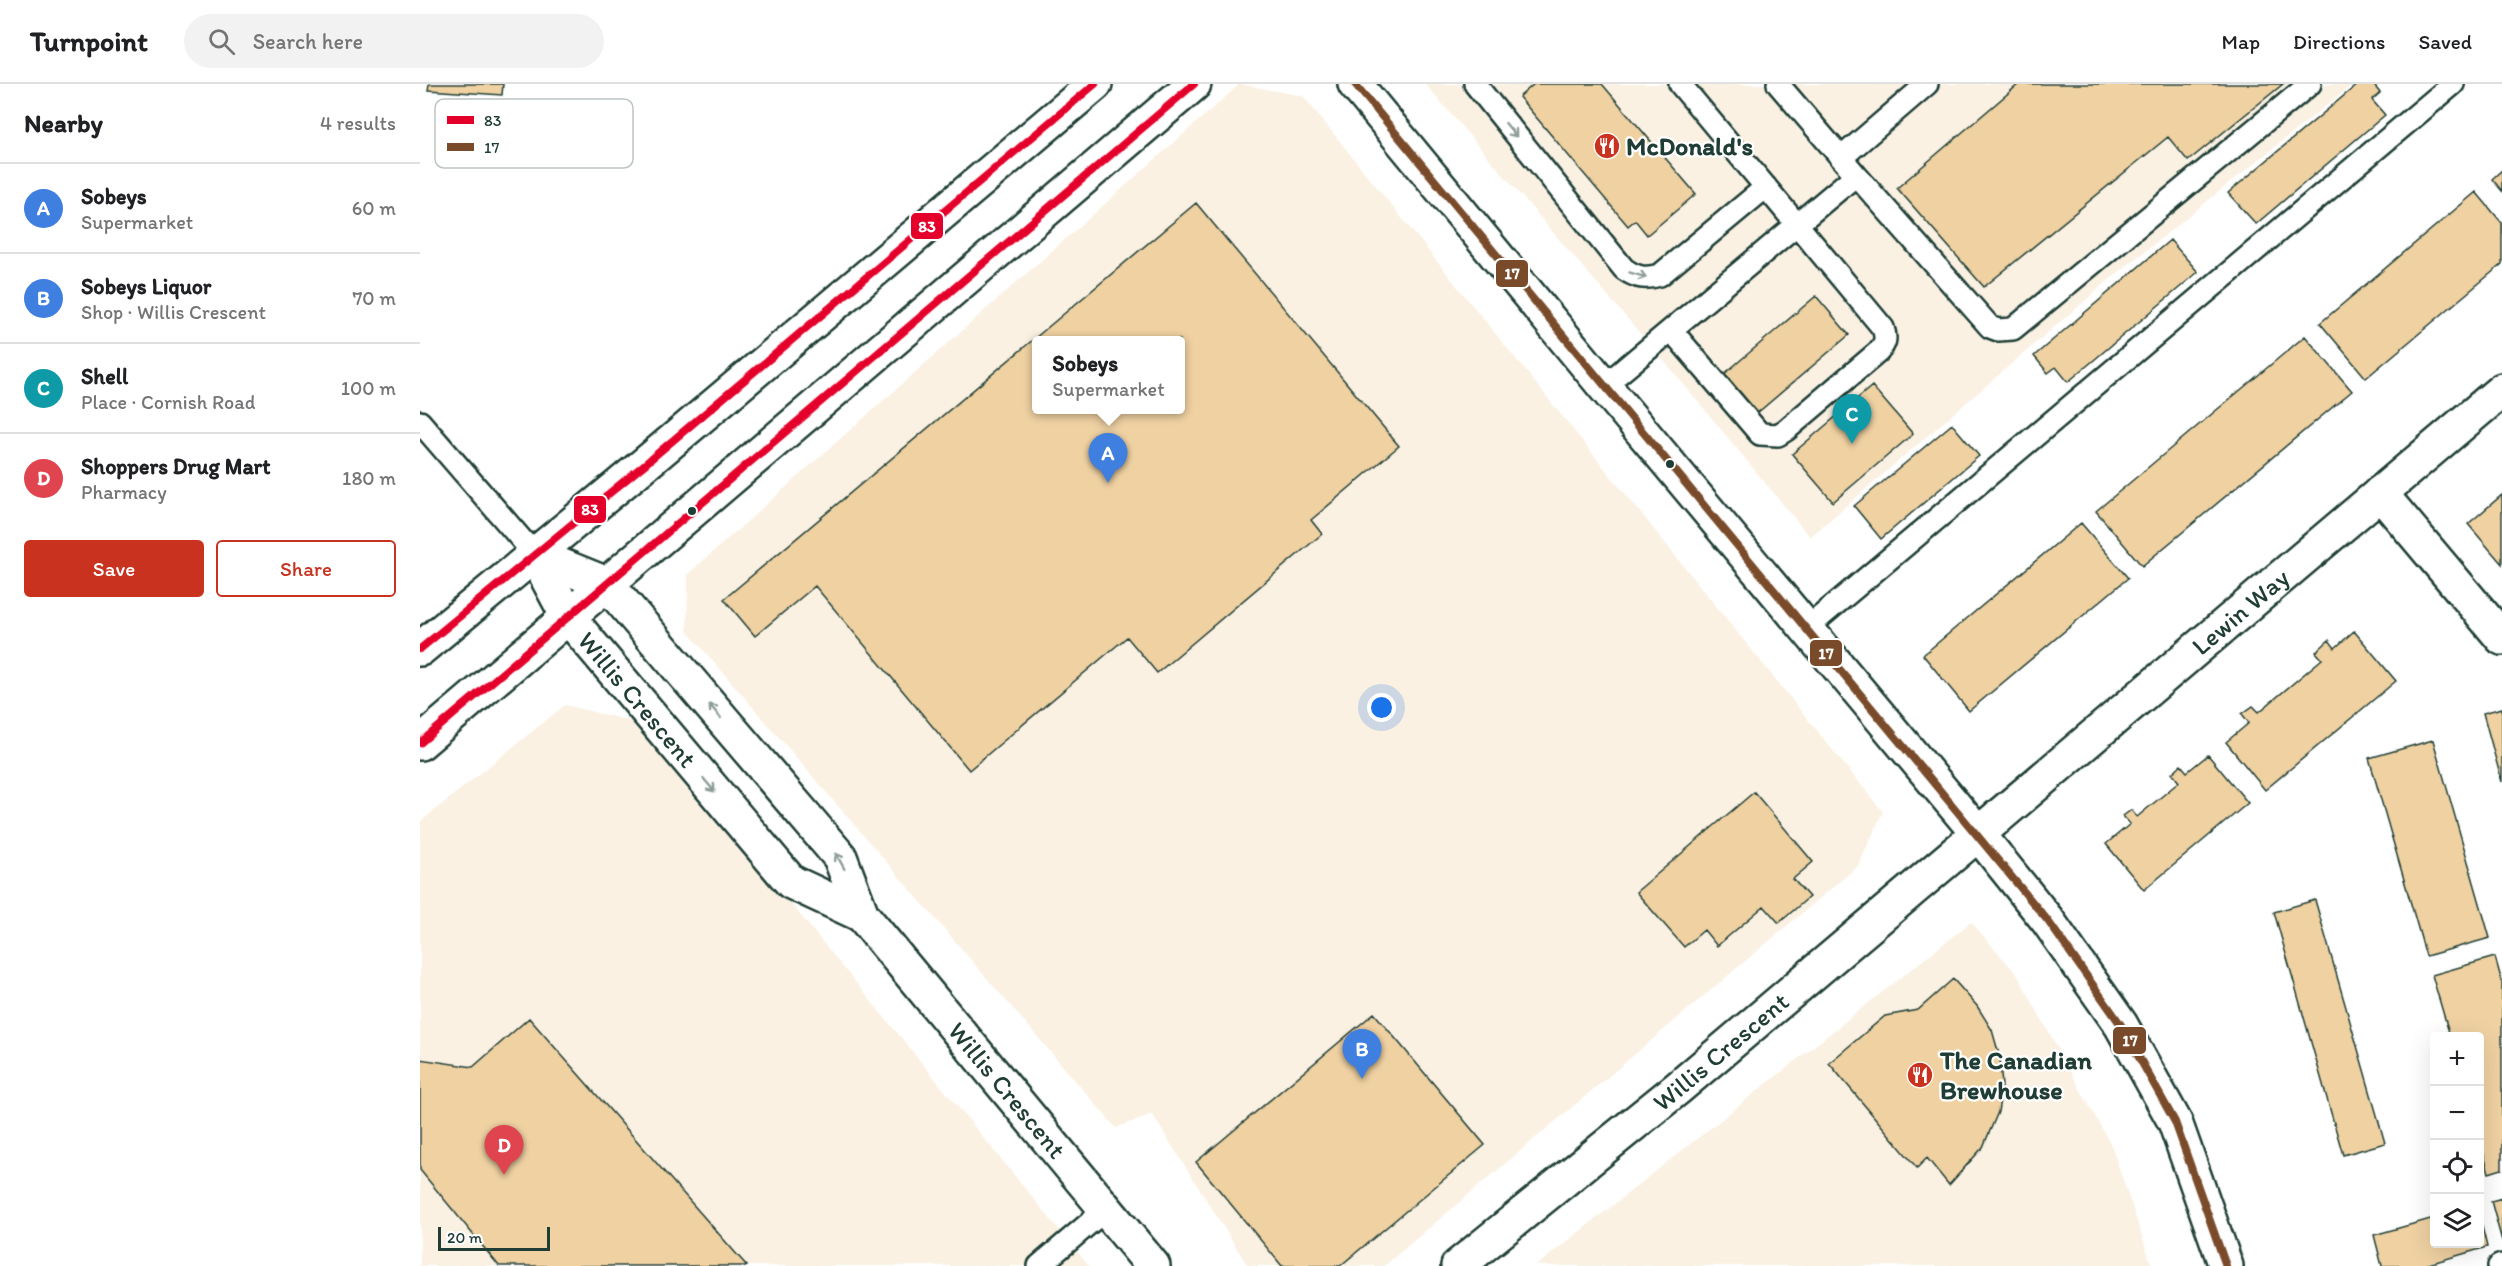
<!DOCTYPE html>
<html lang="en">
<head>
<meta charset="utf-8">
<style>
  :root { --surface:#fff; --page:#f2f2f2; --text:#202124; --muted:#757577; --line:#e0e0e0; --accent:#c8321e }
  body { margin:0; font-family:Itim,sans-serif; background:var(--page); color:var(--text) }
  .controls { position:absolute; right:18px; bottom:18px; display:grid; overflow:hidden; border-radius:6px; box-shadow:0 6px 24px #0002 }
  .controls button { width:54px; height:54px; display:grid; place-items:center; padding:0; border:0; border-bottom:2px solid var(--line); background:var(--surface); color:var(--text); font:30px sans-serif }
  .scale { position:absolute; left:18px; bottom:15px; width:112px; box-sizing:border-box; padding-left:6px; border:3px solid #1f3d34; border-top:0; font-size:16px; line-height:21px; white-space:nowrap; color:#1f3d34; -webkit-text-stroke:4px #fff; paint-order:stroke }
  .you { position:absolute; left:962px; top:624px; width:21px; height:21px; margin:-15px; border:4px solid #fff; border-radius:50%; background:#1a73e8; box-shadow:0 0 0 9px #1a73e833 }
  .badge { display:grid; place-items:center; width:39px; height:39px; border-radius:50%; background:var(--accent); color:#fff; font-size:20px; font-weight:700 }
  .pin { position:absolute; translate:-50% -50px; filter:drop-shadow(0 2px 3px #0008) }
  .pin::after { content:''; position:absolute; top:32px; width:21px; height:18px; background:inherit; clip-path:polygon(0 0,100% 0,50% 100%) }
  .popup { position:absolute; left:612px; top:252px; width:153px; height:78px; box-sizing:border-box; display:grid; place-content:center; border-radius:6px; background:var(--surface); filter:drop-shadow(0 2px 4px #0005); font-size:20px; white-space:nowrap; color:var(--muted) }
  .popup b { font-size:22px; color:var(--text) }
  .popup::after { content:''; position:absolute; left:50%; top:100%; margin-left:-12px; border:12px solid transparent; border-top-color:var(--surface) }
  .list { margin:0; padding:0; list-style:none }
  h2 { display:flex; justify-content:space-between; align-items:center; height:78px; margin:0; padding:0 24px; font-size:26px }
  h2 small { font-size:20px; font-weight:400; color:var(--muted) }
  .list li { display:grid; grid-template-columns:39px 1fr auto; gap:18px; align-items:center; box-sizing:border-box; height:90px; padding:0 24px; border-top:2px solid var(--line) }
  .list b { display:block; font-size:22px; white-space:nowrap }
  .list p { margin:0; font-size:20px; white-space:nowrap; color:var(--muted) }
  .list em { font-size:20px; font-style:normal; color:var(--muted) }
  .actions { display:flex; gap:12px; padding:18px 24px }
  .actions a { flex:1; padding:14px 0; border:2px solid var(--accent); border-radius:6px; text-align:center; font-size:21px; color:var(--accent) }
  .actions .main { background:var(--accent); color:#fff }
  .icon { flex:none; width:33px; height:33px; fill:none; stroke:currentColor; stroke-width:2; stroke-linecap:round; stroke-linejoin:round }
  .map { position:relative; flex:none; width:2082px; height:1182px; overflow:hidden }
  header { display:flex; align-items:center; gap:36px; box-sizing:border-box; height:84px; padding:0 30px; background:var(--surface); border-bottom:2px solid var(--line) }
  header strong { font-size:28px }
  nav { display:flex; gap:33px; margin-inline-start:auto; font-size:21px }
  .search { width:420px; height:54px; background:var(--page); display:flex; align-items:center; gap:15px; box-sizing:border-box; padding:0 21px; border-radius:33px; color:var(--muted); font-size:22px }
  main { display:flex }
  aside { flex:1; background:var(--surface) }
  .map>svg:first-child { display:block }
  .built { fill:#faf1e3; fill-rule:evenodd }
  .building { fill:#efd1a2; stroke:#1f3d34; stroke-width:1.5; fill-rule:evenodd }
  .lines { fill:none; stroke-linecap:round; stroke-linejoin:round }
  .lane-casing { stroke:#1f3d34; stroke-width:26 }
  .street-casing { stroke:#1f3d34; stroke-width:38 }
  .secondary-casing { stroke:#1f3d34; stroke-width:38 }
  .lane { stroke:#fff; stroke-width:21 }
  .street { stroke:#fff; stroke-width:33 }
  .secondary { stroke:#fff; stroke-width:33 }
  .bus-1-casing { stroke:#fff; stroke-width:12 }
  .bus-2-casing { stroke:#fff; stroke-width:12 }
  .bus-1 { stroke:#e4002b; stroke-width:8 }
  .bus-2 { stroke:#7a4b2a; stroke-width:8 }
  .oneway { stroke:#8f9e9a }
  .bus-dot { fill:#1f3d34; stroke:#fff; stroke-width:2 }
  .labels { text-anchor:middle; stroke-width:4.5; stroke-linejoin:round; paint-order:stroke }
  .poi-label { font-size:26px; font-weight:bold; fill:#1f3d34; stroke:#fff; text-anchor:start }
  .street-label { font-size:26px; fill:#1f3d34; stroke:#fff }
  .key { fill:#fff; stroke:#bcc5c2; stroke-width:1.5 }
  .key-label { font-size:16px; fill:#1f3d34 }
  .line-badge { stroke:#fff; stroke-width:2 }
  .badge-label { font-size:16px; text-anchor:middle; font-weight:bold; fill:#fff }
</style>
</head>
<body>
<header>
<strong>Turnpoint</strong>
<div class="search"><svg class="icon" aria-label="search" viewBox="0 0 24 24"><circle cx="10" cy="10" r="6"/><path d="M15 15l6 6"/></svg>Search here</div>
<nav><a>Map</a><a>Directions</a><a>Saved</a></nav>
</header>
<main>
<aside>
<h2>Nearby<small>4 results</small></h2>
<ul class="list">
<li><span class="badge" style="background:#3f7fe0">A</span><div><b>Sobeys</b><p>Supermarket</p></div><em>60 m</em></li>
<li><span class="badge" style="background:#3f7fe0">B</span><div><b>Sobeys Liquor</b><p>Shop · Willis Crescent</p></div><em>70 m</em></li>
<li><span class="badge" style="background:#0f9aa8">C</span><div><b>Shell</b><p>Place · Cornish Road</p></div><em>100 m</em></li>
<li><span class="badge" style="background:#e0444e">D</span><div><b>Shoppers Drug Mart</b><p>Pharmacy</p></div><em>180 m</em></li>
</ul>
<div class="actions"><a class="main">Save</a><a>Share</a></div>
</aside>
<div class="map">
<svg width="2082" height="1182" viewBox="0 0 2082 1182">
  <rect width="100%" height="100%" fill="#fff"/>
  <filter id="ink" filterUnits="userSpaceOnUse"><feTurbulence type="fractalNoise" baseFrequency=".0167" numOctaves="2"/><feDisplacementMap in="SourceGraphic" scale="12" xChannelSelector="R" yChannelSelector="G"/><feConvolveMatrix kernelMatrix="1 2 1 2 8 2 1 2 1" color-interpolation-filters="sRGB"/></filter>
  <g filter="url(#ink)">
    <!-- built -->
    <path class="built" d="M820,0L883,12L1463,728L1438,782L964,1182H828L732,1030L696,1044L267,547L268,490ZM616,256H760V326H616Z
      M1005,0H1933L1688,197L1390,453L1255,290Z
      M145,621L223,640L669,1182H0V738Z
      M1551,838L1597,890L1692,1063L1732,1182H1116Z"/>
    <!-- building -->
    <path class="building" d="M9,0H83L82,11L8,6Z
      M1114,0H1182L1276,110L1227,151L1215,136L1208,142L1099,13Z
      M1599,0H1863L1768,77L1748,53L1564,203L1477,104Z
      M1938,0H1953L1960,9L1952,16L1965,31L1836,140L1808,109Z
      M2082,86V107L2072,95Z
      M2056,108L2082,139V180L1946,294L1900,239Z
      M776,119L979,362L891,436L902,450L737,589L707,553L549,686L395,502L335,552L304,515ZM616,256H760V326H616Z
      M1750,156L1778,188L1648,298L1636,283L1628,289L1614,272Z
      M1396,212L1429,251L1336,330L1303,291Z
      M1885,252L1932,307L1722,482L1676,427Z
      M1452,302L1493,350L1413,418L1372,370Z
      M1532,340L1559,372L1461,455L1434,422Z
      M2082,411V480L2048,440Z
      M1661,439L1708,494L1549,627L1503,571Z
      M1934,547L1976,597L1845,706L1806,658L1829,639L1822,630L1833,622L1839,628L1902,575L1896,568L1909,556L1915,564Z
      M2082,624V698L2063,629Z
      M2013,656L2070,854L2006,872L1949,674Z
      M1788,671L1828,719L1724,806L1686,760L1710,740L1703,732L1711,726L1717,733L1759,698L1752,689L1761,681L1767,688Z
      M1334,708L1393,778L1373,795L1389,813L1359,839L1344,822L1297,862L1284,846L1264,863L1216,808Z
      M1895,816L1965,1059L1923,1071L1854,828Z
      M2075,873L2082,898V1085L2069,1089L2060,1057V952H2030L2012,891Z
      M1533,895L1557,922L1572,946L1580,974L1582,1003L1578,1028L1563,1063L1529,1101L1507,1074L1497,1084L1409,979L1465,932L1498,926Z
      M954,929L1065,1061L920,1182H862L776,1078Z
      M109,934L327,1182H79L0,1086V975L53,983Z
      M2082,1114V1157L2071,1117Z
      M2014,1134V1160H2060V1134L2067,1163L2002,1182H1962L1954,1151Z"/>
    <g class="lines">
      <!-- lane casing -->
      <g class="lane-casing">
        <path id="lane" d="M1055,0L1204,185C1217,194 1225,195 1240,191L1346,103
          M1421,74L1507,0
          M1436,91L1570,243L1578,246L1593,245L1890,0
          M1252,247L1340,350L1358,351L1366,346L1458,268C1465,260 1467,255 1463,244L1260,0
          M1184,302L1436,91L1358,0
          M0,338L115,471
          M1386,545L2033,0
          M619,1182L686,1125
          M2079,1182L2082,1181"/>
      </g>
      <!-- street casing -->
      <g class="street-casing">
        <g id="street">
          <path d="M1960,409L2082,554"/>
          <path id="s1" d="M115,471L187,500L420,773L442,831L733,1182"/>
          <path id="s2" d="M115,471L148,533L371,798L442,831"/>
          <path id="s3" d="M1038,1182L1258,1004L2082,306"/>
        </g>
      </g>
      <!-- secondary casing -->
      <g class="secondary-casing">
        <path id="secondary" d="M935,0L1184,302L1559,751L1628,837L1701,941L1755,1038L1806,1182
          M0,565L225,380L675,0
          M0,659L774,0"/>
      </g>
      <!-- lane -->
      <use href="#lane" class="lane"/>
      <!-- street -->
      <use href="#street" class="street"/>
      <!-- secondary -->
      <use href="#secondary" class="secondary"/>
      <!-- bus-1 casing -->
      <g class="bus-1-casing">
        <path id="bus-1" d="M0,565L225,380L675,0
          M0,659L774,0"/>
      </g>
      <!-- bus-2 casing -->
      <g class="bus-2-casing">
        <path id="bus-2" d="M935,0L1628,837L1701,941L1755,1038L1806,1182"/>
      </g>
      <!-- bus-1 -->
      <use href="#bus-1" class="bus-1"/>
      <!-- bus-2 -->
      <use href="#bus-2" class="bus-2"/>
    </g>
    <!-- one-way arrows -->
    <defs><path id="oneway-shaft" d="M-6 0H5M1.5-3L5.5 0L1.5 3" fill="none" stroke-width="1.6" stroke-linecap="round" stroke-linejoin="round" transform="scale(1.5)"/></defs>
    <g class="oneway">
      <use href="#oneway-shaft" transform="translate(1091 46) rotate(51)"/>
      <use href="#oneway-shaft" transform="translate(1218 191) rotate(17)"/>
      <use href="#oneway-shaft" transform="translate(295 627) rotate(-130)"/>
      <use href="#oneway-shaft" transform="translate(289 701) rotate(50)"/>
      <use href="#oneway-shaft" transform="translate(420 777) rotate(-119)"/>
    </g>
  </g>
  <!-- icons -->
  <defs>
    <g id="restaurant-disc" transform="scale(1.35)"><circle r="9.5" fill="#c8321e" stroke="#fff"/><path d="M-5-6h1v4h1v-4h1v4h1v-4h1v5L-1.5 .5V6h-2V.5L-5-1ZM5-6V6H3V1.5H1.5Q1.5-4 5-6Z" fill="#fff"/></g>
  </defs>
  <g fill-rule="evenodd">
    <use href="#restaurant-disc" x="1187" y="62"/>
    <use href="#restaurant-disc" x="1500" y="991"/>
  </g>
  <!-- markers -->
  <g class="bus-dot">
    <circle cx="1250" cy="380" r="5"/>
    <circle cx="272" cy="427" r="5"/>
  </g>
  <g class="labels">
    <!-- poi labels -->
    <g class="poi-label">
      <text x="1206" y="71">McDonald's</text>
      <text x="1520" y="985">The Canadian<tspan x="1520" dy="30">Brewhouse</tspan></text>
    </g>
    <!-- street labels -->
    <g class="street-label">
      <text dy="9" stroke="none"><textPath href="#s3" startOffset="1020">Lewin Way</textPath></text>
      <text dy="9" stroke="none"><textPath href="#s2" startOffset="178">Willis Crescent</textPath></text>
      <text dy="9" stroke="none"><textPath href="#s3" startOffset="339">Willis Crescent</textPath></text>
      <text dy="9" stroke="none"><textPath href="#s1" startOffset="726">Willis Crescent</textPath></text>
    </g>
  </g>
  <!-- legend -->
  <rect x="15" y="15" width="198" height="69" rx="9" class="key"/>
  <rect x="27" y="32" width="27" height="8" fill="#e4002b"/>
  <rect x="27" y="59" width="27" height="8" fill="#7a4b2a"/>
  <g class="key-label">
    <text x="64" y="42">83</text>
    <text x="64" y="69">17</text>
  </g>
  <g class="line-badge">
    <rect x="490" y="128" width="34" height="28" rx="6" fill="#e4002b"/>
    <rect x="1075" y="175" width="34" height="29" rx="6" fill="#7a4b2a"/>
    <rect x="153" y="411" width="34" height="29" rx="6" fill="#e4002b"/>
    <rect x="1389" y="555" width="34" height="28" rx="6" fill="#7a4b2a"/>
    <rect x="1692" y="942" width="35" height="29" rx="6" fill="#7a4b2a"/>
  </g>
  <g class="badge-label">
    <text x="507" y="148">83</text>
    <text x="1092" y="195">17</text>
    <text x="170" y="431">83</text>
    <text x="1406" y="575">17</text>
    <text x="1710" y="962">17</text>
  </g>
</svg>
<div class="controls">
<button>+</button>
<button>−</button>
<button><svg class="icon" aria-label="locate" viewBox="0 0 24 24"><circle cx="12" cy="12" r="6"/><path d="M12 2v4M12 18v4M2 12h4M18 12h4"/></svg></button>
<button><svg class="icon" aria-label="layers" viewBox="0 0 24 24"><path d="M12 4l9 5-9 5-9-5zM3 14l9 5 9-5"/></svg></button>
</div>
<div class="scale">20 m</div>
<div class="you"></div>
<div class="pin badge" style="left:688px;top:399px;background:#3f7fe0">A</div>
<div class="popup"><b>Sobeys</b>Supermarket</div>
<div class="pin badge" style="left:942px;top:995px;background:#3f7fe0">B</div>
<div class="pin badge" style="left:1432px;top:360px;background:#0f9aa8">C</div>
<div class="pin badge" style="left:84px;top:1091px;background:#e0444e">D</div>
</div>
</main>
</body>
</html>
